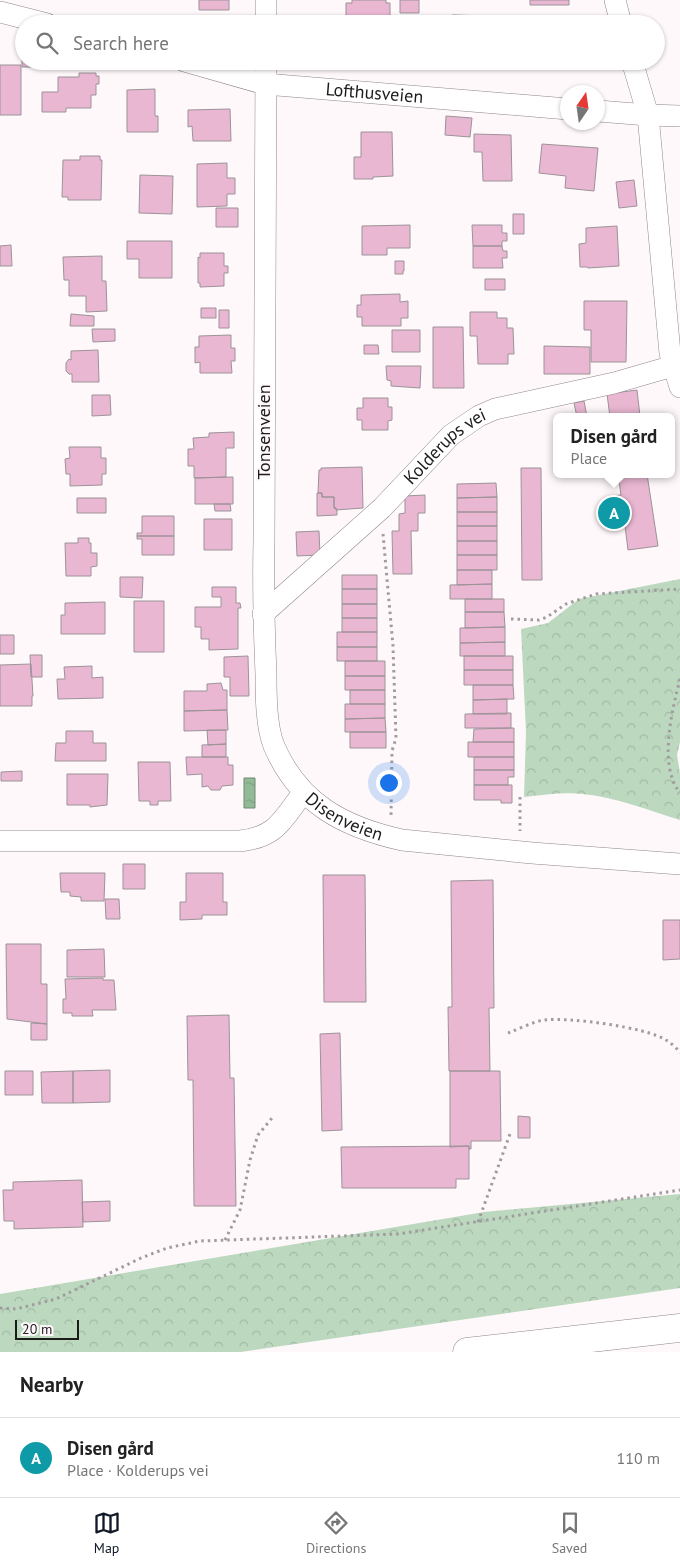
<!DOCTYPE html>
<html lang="en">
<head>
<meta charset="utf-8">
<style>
  :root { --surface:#fff; --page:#f2f2f2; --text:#222; --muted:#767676; --line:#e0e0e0; --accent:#111827 }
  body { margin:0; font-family:"PT Sans",sans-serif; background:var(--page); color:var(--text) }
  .compass { position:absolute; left:560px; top:85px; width:45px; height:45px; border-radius:50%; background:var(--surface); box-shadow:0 1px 4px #0004; rotate:13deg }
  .scale { position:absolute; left:15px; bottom:12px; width:64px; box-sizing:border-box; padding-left:5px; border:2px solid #1d1a1c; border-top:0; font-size:14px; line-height:18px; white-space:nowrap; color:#1d1a1c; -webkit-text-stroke:4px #fef8fb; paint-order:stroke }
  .you { position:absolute; left:388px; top:782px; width:18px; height:18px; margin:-12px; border:4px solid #fff; border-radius:50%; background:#1a73e8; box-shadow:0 0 0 8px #1a73e833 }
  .badge { display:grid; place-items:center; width:32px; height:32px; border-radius:50%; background:var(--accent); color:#fff; font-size:16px; font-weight:700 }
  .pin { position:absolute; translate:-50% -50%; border:2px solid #fff; box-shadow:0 1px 5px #0006 }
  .popup { position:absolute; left:553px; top:413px; width:122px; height:65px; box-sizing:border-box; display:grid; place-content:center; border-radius:8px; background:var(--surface); filter:drop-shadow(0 1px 4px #0005); font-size:16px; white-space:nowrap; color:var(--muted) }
  .popup b { font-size:19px; color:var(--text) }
  .popup::after { content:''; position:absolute; left:50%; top:100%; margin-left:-10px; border:10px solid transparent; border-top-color:var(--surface) }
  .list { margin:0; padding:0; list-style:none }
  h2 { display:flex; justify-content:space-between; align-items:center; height:65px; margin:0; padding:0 20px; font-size:21px }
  h2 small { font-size:16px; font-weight:400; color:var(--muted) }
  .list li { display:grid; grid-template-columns:32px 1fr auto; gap:15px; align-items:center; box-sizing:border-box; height:80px; padding:0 20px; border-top:1px solid var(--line) }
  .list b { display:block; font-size:19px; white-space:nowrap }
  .list p { margin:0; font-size:16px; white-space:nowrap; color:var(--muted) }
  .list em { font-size:16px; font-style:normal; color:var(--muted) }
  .icon { flex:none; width:28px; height:28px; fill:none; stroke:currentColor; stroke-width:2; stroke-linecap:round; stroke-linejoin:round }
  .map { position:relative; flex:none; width:680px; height:1352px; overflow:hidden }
  .search { position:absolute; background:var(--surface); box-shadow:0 1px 4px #0004; left:15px; right:15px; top:15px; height:55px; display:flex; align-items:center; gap:12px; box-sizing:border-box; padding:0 18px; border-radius:28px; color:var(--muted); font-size:19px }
  .sheet { height:145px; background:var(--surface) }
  nav { display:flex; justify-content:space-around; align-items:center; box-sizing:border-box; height:70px; border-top:1px solid var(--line); background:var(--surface); font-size:14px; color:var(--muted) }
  nav a { display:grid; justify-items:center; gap:2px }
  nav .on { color:var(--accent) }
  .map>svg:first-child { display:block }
  .forest { fill:url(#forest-crowns) }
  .water { fill:url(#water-ripples); stroke:#6f8a71 }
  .building { fill:#e9b7d2; stroke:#9c9398 }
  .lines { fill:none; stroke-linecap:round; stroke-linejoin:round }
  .minor-casing { stroke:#8f868a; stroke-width:22 }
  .trunk-casing { stroke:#8f868a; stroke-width:29 }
  .path { stroke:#a09b9e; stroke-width:3; stroke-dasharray:2.5 4; stroke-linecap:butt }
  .minor { stroke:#fff; stroke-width:21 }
  .trunk { stroke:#fff; stroke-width:28 }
  .labels { text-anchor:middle; stroke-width:4; stroke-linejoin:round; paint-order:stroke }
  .street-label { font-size:18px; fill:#1d1a1c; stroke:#fef8fb }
</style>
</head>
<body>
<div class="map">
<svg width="680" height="1352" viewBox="0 0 680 1352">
  <defs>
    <pattern id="forest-crowns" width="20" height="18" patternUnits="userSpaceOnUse" patternTransform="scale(1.25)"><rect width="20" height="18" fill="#bcd9bf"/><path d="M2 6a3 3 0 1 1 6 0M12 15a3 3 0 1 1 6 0" fill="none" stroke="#a1baa4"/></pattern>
    <pattern id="water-ripples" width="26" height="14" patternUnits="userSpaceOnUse" patternTransform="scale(1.25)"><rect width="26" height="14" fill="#92ba96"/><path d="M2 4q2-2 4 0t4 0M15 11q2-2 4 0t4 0" fill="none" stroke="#7d9f81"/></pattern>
  </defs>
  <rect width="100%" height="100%" fill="#fef8fb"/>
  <!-- forest -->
  <path class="forest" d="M680,579V742L677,755L680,773V820C648,810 616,797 582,794C563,792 544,795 524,797L526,732L521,629L548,623L579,599Z
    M680,1194V1288L241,1352H0V1294L484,1212Z"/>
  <!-- water -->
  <path class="water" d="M244,778H255V808H244Z"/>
  <!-- building -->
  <path class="building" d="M199,0H229V10H199Z
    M352,0H386V3H390V16H359L360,18H346V3H352Z
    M400,0H419V13H400Z
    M530,0H569V5H530Z
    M452,15L490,16V24H452Z
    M359,16H396V24H359Z
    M22,43H24V61H35V67H22Z
    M548,61H579V69L550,68V65H548Z
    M0,65H21V115H0Z
    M79,73H96V76H99V84H96V95H91V108H66V112H42V92H58V77H79Z
    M155,89V116H158V132H127V90Z
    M230,109L231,141H193L192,126L188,127V110Z
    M446,116L472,118L470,137L445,135Z
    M361,132H392L393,176L373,177V179H354V157H361Z
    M474,134L511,135L512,181H483L482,152H474Z
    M542,144L598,148L594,191L565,188L566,176L539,173Z
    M80,156H100V160H102L101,200H68V197H62L63,160H80Z
    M227,163V178H235V194H227V206L197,207V164Z
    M140,175L173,176L172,214L139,213Z
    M634,180L637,206L619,208L616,182Z
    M216,208H238V227H216Z
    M513,214H524V234H513Z
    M410,225V248H387V255H362V226Z
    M472,225H502V233H507V241H502V246H473Z
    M617,226L619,266L588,268L587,267H580L579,244L586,243V228Z
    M127,241H172V278H139V259H127Z
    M11,245L12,266H0V246Z
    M473,246H502L503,251H507V258H502L503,268H473Z
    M200,253H224V266H228V273H224V286L200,287V283H198V257L200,258Z
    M102,256V281H106L107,311L86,312V296H69V280H64L63,257Z
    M395,261H404V271H403V274H395Z
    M485,279H505V290H485Z
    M400,294V302L408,301V318H401V326H362V317H357V305H361V295Z
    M584,301H627L626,362H591V330H584Z
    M201,308H216V318H201Z
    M219,310H229V328H219Z
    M470,312H497V318H507V328H513L514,354H508V364H478L477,336H470Z
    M71,314L94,316V326H70Z
    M433,327H463L464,388H433Z
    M92,329H115V341L93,342Z
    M392,330H420V352H392Z
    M231,335V348H235V361H231L232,373H200V362L195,363V347H199V336Z
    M364,345H378L379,354H364Z
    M544,346L590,347V374H544Z
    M98,350L99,382H72V374H69L66,371V363L69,359L71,360V351Z
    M386,366H421L420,388L391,386V381L387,380Z
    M637,390L640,416L610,417L607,394Z
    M92,395H110L111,415L92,416Z
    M363,398H388V407H392V420L388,421V430H362V420H357V408H363Z
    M584,401L587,417H577L574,403Z
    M234,432V448H226V477L194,478V466H188V449H194L193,438L209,437V433Z
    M69,447H101V458H106V474H102V485L70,486V474H66L65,459L70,458Z
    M362,467L363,508L336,510V508H334V497H322V493H318L319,470H321V468Z
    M521,468H541L542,580H522Z
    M618,474H647L658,546L628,550L624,518L615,519L612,496L621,495Z
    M233,477V504H195V478Z
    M496,483L497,497L457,498V484Z
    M317,493H322V497H334V508H336V510H337V515L317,516Z
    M425,495V513H418V531H411L412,574H393L392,531H399V514L405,513V496Z
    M497,497V512H457V498Z
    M77,498H106V513H77Z
    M214,504H230L231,511H215Z
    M457,512H497V526H457Z
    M142,516H174V536H137V533H142Z
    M204,519H232V550H204Z
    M457,526H497V541H457Z
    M319,531L320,555L297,556L296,532Z
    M137,536H174V555H142V539H137Z
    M78,538H89V543H91V553H97V566L91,567V576H66L65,543H78Z
    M457,541H497V555H457Z
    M457,555H497V570H457Z
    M457,570H492V584L457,585Z
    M342,575H377V589H342Z
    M120,577H143L142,598L120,597Z
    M492,584V599H450V585Z
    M212,587H236V603H240L241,608H238V649L209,650V639H201V627H195V607H221V597H212Z
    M342,589H377V604H342Z
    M465,599H504V612H465Z
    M134,601H164V652H134Z
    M105,602V634H61V615H65V603Z
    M342,604H377V618H342Z
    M465,612H504L505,627L465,628Z
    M342,618H377V632H342Z
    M505,627V642L460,643V628Z
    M337,632H377V647H337Z
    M0,635H14V654H0Z
    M505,642V656H460V643Z
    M337,647H377V661H337Z
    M30,655H42V677H31Z
    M248,656L249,696H230V677H224V657Z
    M464,656H513V670H464Z
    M345,661H385V676H345Z
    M31,664L33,696H32V706H0V665Z
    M92,666V678L103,677V698L58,699L57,679H65L64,667Z
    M464,670H513V685H464Z
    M345,676H385V690H345Z
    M221,683L223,690H227V710L184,711V691H207V684Z
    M473,685H513L514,699L473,700Z
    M350,690H385V704H350Z
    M507,699V714H473V700Z
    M345,704H385V718L345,719Z
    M227,710L228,730L184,731V711Z
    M511,713V728H465V714Z
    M385,718L386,732H345V719Z
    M514,728V742H473L474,729Z
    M207,730H226V744L208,745Z
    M66,731H93V743H106V761H55L56,743H66Z
    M350,732H386V748H350Z
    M468,742H514V757H468Z
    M226,744V757H202V745Z
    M186,757H228V765H233V785L222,786L220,790H211L208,786L202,787V774L187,775Z
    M474,757H514V770H474Z
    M138,762H170L171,801H158V805H150V801H139Z
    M474,770H514V777H508V785H474Z
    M22,771V781H1V772Z
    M67,774H108L107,805L90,807V805H67Z
    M474,785H512V803H501V800H474Z
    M123,864H145V889H123Z
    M60,873H105L104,901H81V897L70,896V892H61Z
    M186,873H223V902H227V915H202V919L180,920V902H186Z
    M323,875H365L366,1002H324Z
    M493,880L494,1008H489L490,1071H449L448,1007H452L451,881Z
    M105,899H119L120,919H106Z
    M663,920H680V959L663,960Z
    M6,944H41V984H47V1024L7,1019Z
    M104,949L105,977H67V950Z
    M103,978V980H114L116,1010H92L93,1016H72V1013H63V999H66L65,979Z
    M229,1015L230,1078H234L236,1206H194L193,1080H188L187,1016Z
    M31,1023L47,1024V1040H31Z
    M340,1033L342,1130L322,1131L320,1034Z
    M110,1070V1102L73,1103V1071Z
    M5,1071H33V1095H5Z
    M73,1071V1103H42L41,1072Z
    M450,1071H500L501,1141H471V1149H469V1146L450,1147Z
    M518,1116L530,1117V1138H518Z
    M469,1146V1179H456V1188H342L341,1147Z
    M82,1180L83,1227L14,1229V1221H4L3,1190H13V1182Z
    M110,1201V1221L83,1222L82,1202Z"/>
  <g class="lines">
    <!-- minor casing -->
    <g class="minor-casing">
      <g id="minor">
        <path d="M615,0L621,24"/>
        <path d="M0,12L47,24"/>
        <path d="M266,24V0"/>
        <path id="s1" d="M184,61L265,84L568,109"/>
        <path id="s2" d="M266,61C264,221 264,381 264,541C263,585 264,629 266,674C266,695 266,726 274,746C299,804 344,827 402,840L532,853L680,864"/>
        <path d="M632,61L648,115L670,353L680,387"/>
        <path d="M598,111L648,115L680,116"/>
        <path id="s3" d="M263,614L382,508L451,435L479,416L495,409L614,383L673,366"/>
        <path d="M0,841H240C277,837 282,820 303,793"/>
      </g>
    </g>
    <!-- trunk casing -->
    <g class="trunk-casing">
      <path id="trunk" d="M467,1352L680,1328"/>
    </g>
    <!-- path -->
    <path class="path" d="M383,534L393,646L396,738L392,751L391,816
      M511,619L539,620L547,617L566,604L596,594L680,589
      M680,679C672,711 658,765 680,793
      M520,797V831
      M508,1033C519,1029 532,1022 544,1020C568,1017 646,1027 666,1040C671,1043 677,1048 680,1053
      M478,1222L510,1134
      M225,1240L240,1210L250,1160L258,1135L272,1118
      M0,1308L16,1309L56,1299L141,1258L167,1248L200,1241L398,1234L680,1190"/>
    <!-- minor -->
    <use href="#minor" class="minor"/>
    <!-- trunk -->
    <use href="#trunk" class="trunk"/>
  </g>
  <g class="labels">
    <!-- street labels -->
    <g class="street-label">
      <text dy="6" stroke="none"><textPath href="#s1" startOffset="194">Lofthusveien</textPath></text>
      <text transform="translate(264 432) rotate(-90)" y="6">Tonsenveien</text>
      <text dy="6" stroke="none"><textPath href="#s3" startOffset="248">Kolderups vei</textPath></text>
      <text dy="6" stroke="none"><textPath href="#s2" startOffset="789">Disenveien</textPath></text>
    </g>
  </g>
</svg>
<svg class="compass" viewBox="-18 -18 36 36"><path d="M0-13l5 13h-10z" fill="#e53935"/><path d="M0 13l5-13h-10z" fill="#767676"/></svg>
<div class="scale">20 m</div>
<div class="you"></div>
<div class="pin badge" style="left:614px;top:513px;background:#0f9aa8">A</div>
<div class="popup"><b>Disen gård</b>Place</div>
<div class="search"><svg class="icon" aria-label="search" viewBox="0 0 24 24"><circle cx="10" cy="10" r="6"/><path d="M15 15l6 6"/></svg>Search here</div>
</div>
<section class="sheet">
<h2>Nearby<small></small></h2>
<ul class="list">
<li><span class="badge" style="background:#0f9aa8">A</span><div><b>Disen gård</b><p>Place · Kolderups vei</p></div><em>110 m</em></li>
</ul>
</section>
<nav>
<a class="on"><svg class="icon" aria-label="map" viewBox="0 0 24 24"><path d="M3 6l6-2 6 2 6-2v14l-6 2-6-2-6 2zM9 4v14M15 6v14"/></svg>Map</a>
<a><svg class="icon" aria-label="directions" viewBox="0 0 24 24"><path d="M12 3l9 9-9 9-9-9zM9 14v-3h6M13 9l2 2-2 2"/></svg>Directions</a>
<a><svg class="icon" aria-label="saved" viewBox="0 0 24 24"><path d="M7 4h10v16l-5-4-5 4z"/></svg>Saved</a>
</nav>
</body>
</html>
